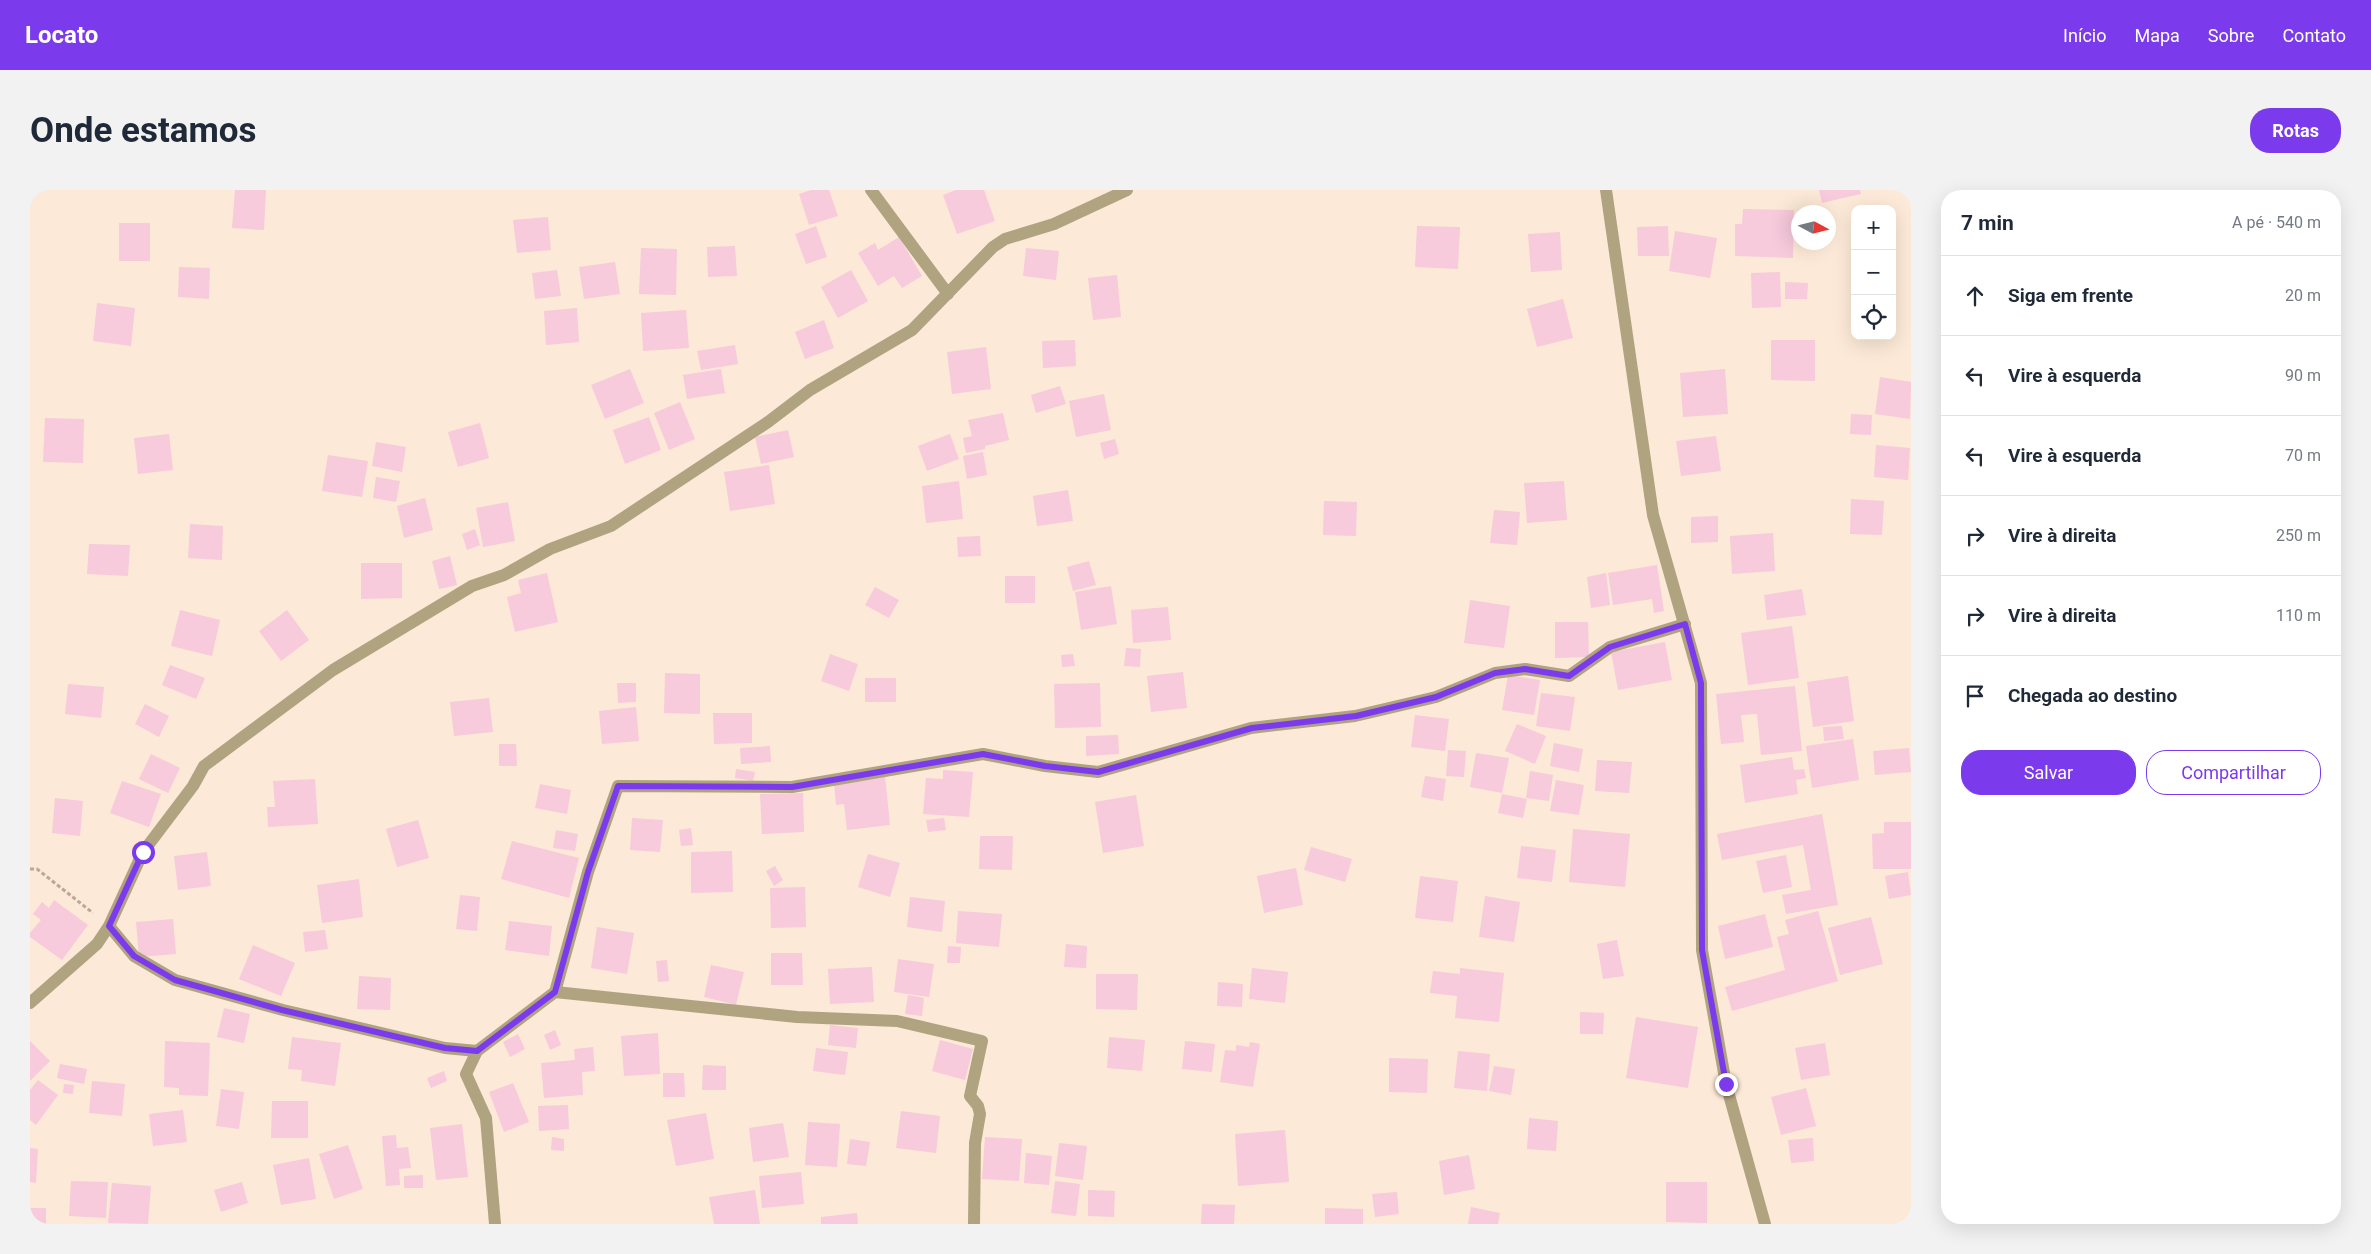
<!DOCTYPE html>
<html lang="pt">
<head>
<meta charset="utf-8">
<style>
  :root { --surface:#fff; --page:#f2f2f3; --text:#1f2937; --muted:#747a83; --line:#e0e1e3; --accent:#7c3aed }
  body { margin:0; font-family:Roboto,sans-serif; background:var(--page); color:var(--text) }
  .controls { position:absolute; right:15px; top:15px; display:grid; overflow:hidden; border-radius:10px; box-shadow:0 5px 20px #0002 }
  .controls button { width:45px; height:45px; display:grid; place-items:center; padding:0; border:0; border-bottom:1px solid var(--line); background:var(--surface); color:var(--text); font:25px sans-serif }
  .compass { position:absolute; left:1761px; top:15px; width:45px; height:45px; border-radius:50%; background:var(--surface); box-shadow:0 5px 20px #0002; rotate:97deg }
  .stop { position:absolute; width:15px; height:15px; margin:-11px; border:4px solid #7c3aed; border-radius:50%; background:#fff }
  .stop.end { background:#7c3aed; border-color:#fff; box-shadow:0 1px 5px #0008 }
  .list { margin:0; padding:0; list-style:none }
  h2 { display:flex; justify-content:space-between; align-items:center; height:65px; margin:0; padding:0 20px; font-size:21px }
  h2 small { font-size:16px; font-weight:400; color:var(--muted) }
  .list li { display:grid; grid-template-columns:32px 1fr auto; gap:15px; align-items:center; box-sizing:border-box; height:80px; padding:0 20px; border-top:1px solid var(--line) }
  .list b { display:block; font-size:19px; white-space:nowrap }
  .list em { font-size:16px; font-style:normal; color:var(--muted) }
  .actions { display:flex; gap:10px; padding:15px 20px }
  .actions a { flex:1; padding:11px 0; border:1px solid var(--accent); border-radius:20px; text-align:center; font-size:18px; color:var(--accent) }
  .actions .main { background:var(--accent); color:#fff }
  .icon { flex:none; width:28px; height:28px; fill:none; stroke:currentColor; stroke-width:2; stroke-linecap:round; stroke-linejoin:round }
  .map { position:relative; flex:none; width:1881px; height:1034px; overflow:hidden; border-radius:20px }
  header { display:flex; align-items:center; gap:30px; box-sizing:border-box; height:70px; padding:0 25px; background:var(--accent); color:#fff }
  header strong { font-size:24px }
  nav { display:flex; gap:28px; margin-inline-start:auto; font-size:18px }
  .intro { display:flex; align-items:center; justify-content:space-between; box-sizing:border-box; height:120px; padding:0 30px }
  h1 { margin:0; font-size:35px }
  .button { padding:12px 22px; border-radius:20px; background:var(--accent); color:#fff; font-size:18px; font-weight:700 }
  main { display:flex; gap:30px; padding:0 30px }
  aside { flex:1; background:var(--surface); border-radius:20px; box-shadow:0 5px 20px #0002 }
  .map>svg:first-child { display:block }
  .building { fill:#f7cadc }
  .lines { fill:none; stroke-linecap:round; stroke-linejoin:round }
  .path { stroke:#b9a99b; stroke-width:3; stroke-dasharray:4 2.5; stroke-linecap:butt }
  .minor { stroke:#b0a37f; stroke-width:12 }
  .route { stroke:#7c3aed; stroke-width:6 }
</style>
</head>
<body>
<header>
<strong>Locato</strong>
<nav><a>Início</a><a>Mapa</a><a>Sobre</a><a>Contato</a></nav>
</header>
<div class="intro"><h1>Onde estamos</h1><a class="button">Rotas</a></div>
<main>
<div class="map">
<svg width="1881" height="1034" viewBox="0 0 1881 1034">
  <rect width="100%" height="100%" fill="#fce9d7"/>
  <!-- building -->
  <path class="building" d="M205,0H236L234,40L202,38Z
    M781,0H799L808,26L779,35L769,4Z
    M926,0H954L965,31L927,44L913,5Z
    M1789,0H1830L1831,4L1792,13Z
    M1713,19L1764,20L1763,68L1705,66V34H1712Z
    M518,27L521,60L487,63L483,30Z
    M89,33H120V71H89Z
    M786,36L797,67L776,74L765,44Z
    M1387,36L1430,37L1428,79L1385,77Z
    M1638,36L1639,66H1608L1607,37Z
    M1645,41L1687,48L1680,88L1639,81Z
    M1530,42L1532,80L1501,82L1498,44Z
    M869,47L892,86L872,98L864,86L848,96L828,63L845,53L848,60Z
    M705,56L707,86L678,87L677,57Z
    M611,58L647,59L646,105L609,104Z
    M996,58L1029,61L1026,90L993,86Z
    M585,72L590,104L554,109L549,77Z
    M149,77L180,78L179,109L148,107Z
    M527,80L531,106L505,109L502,83Z
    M821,80L838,111L808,128L791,97Z
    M1750,82L1751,117L1722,118L1721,83Z
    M1087,85L1091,127L1063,130L1058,88Z
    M1755,92L1778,93L1777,109H1755Z
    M1533,109L1543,148L1507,157L1497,119Z
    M67,113L105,118L101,156L63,151Z
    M547,118L549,152L516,155L514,121Z
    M656,120L659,158L613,161L611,123Z
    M794,130L804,158L775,169L765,142Z
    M1045,150L1046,176L1013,178L1012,151Z
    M1741,150H1785V191L1741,190Z
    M705,155L708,174L671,180L667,161Z
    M956,157L961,199L922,204L917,162Z
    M600,179L614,213L575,229L561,195Z
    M691,179L695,203L657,209L653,185Z
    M1695,179L1698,224L1653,227L1650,183Z
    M1850,187L1881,192L1880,229L1845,224Z
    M1030,196L1036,214L1006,223L1001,205Z
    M1074,204L1081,240L1046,247L1039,211Z
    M650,212L665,249L639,260L624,223Z
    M973,223L979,250L955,256V259L936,263L933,248L942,246L938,230Z
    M1821,224L1842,225L1841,245L1820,244Z
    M619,227L631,260L595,274L583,240Z
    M15,228L54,229L53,273L13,272Z
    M450,233L459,268L428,277L418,242Z
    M758,240L764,267L731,274L725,247Z
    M139,244L143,280L108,284L104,248Z
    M920,244L929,269L897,281L888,256Z
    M1686,246L1691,281L1651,286L1646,251Z
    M1085,249L1089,264L1074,269L1070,253Z
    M346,252L376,257L372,282L342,276Z
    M1846,255L1880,258L1878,290L1844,287Z
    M953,262L957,285L937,289L933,266Z
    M298,265L338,271L332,307L292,301Z
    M739,275L745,314L700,321L694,282Z
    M346,287L370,291L366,312L343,308Z
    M929,291L933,329L896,333L892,296Z
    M1534,291L1537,330L1497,333L1494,293Z
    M1038,300L1043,331L1007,336L1003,306Z
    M395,308L403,340L374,348L367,316Z
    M1821,309L1854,311L1852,345L1820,344Z
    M1294,311L1327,312L1326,346L1293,345Z
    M478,312L485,351L453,357L446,318Z
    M1464,320L1490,322L1487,355L1460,353Z
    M1688,326V352L1661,353V327Z
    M160,334L193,336L192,370L158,368Z
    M445,339L450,355L437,360L432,344Z
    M1743,343L1745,381L1702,384L1700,346Z
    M950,346L951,366L928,367L927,347Z
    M59,354L100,355L98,386L57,384Z
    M420,366L427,395L409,399L402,371Z
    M1059,371L1066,395L1043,401L1037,377Z
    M331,373H372V408L331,409Z
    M1627,375L1634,421L1624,423L1622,409L1583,415L1578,383Z
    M517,383L528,432L485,442L477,407L491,403L488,390Z
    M1576,383L1580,415L1561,418L1557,387Z
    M975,386H1005V413H975Z
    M1081,396L1087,434L1051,440L1045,402Z
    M845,397L869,410L859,428L835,415Z
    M1772,399L1776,425L1737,430L1734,405Z
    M1440,410L1480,416L1474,458L1434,453Z
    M1138,417L1141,450L1103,453L1101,420Z
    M150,420L190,430L182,466L141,456Z
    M257,420L279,450L251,471L229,441Z
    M1525,432H1558L1559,467L1525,468Z
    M1762,436L1769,488L1718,495L1711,443Z
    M1635,452L1642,490L1588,500L1581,462Z
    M1096,458L1111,459L1110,477L1094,476Z
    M800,464L828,474L819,501L791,491Z
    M1043,464L1045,476L1032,477L1031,465Z
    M140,475L175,488L166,509L132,495Z
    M1153,482L1157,518L1121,522L1117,486Z
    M635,483L670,484V524L634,523Z
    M1478,485L1510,490L1504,525L1472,520Z
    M1818,486L1824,531L1783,537L1777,492Z
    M835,488H866V512H835Z
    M587,493H606V512L588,513Z
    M1070,493L1071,537L1025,538L1024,494Z
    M38,494L74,497L71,528L35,524Z
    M1765,496L1772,561L1731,565L1727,524L1711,525L1714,552L1691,554L1686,504Z
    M1511,503L1545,507L1540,541L1506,536Z
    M459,508L463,542L424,546L420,512Z
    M115,514L139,526L129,547L105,534Z
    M606,517L609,551L572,554L569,521Z
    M683,523H722V553L684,554Z
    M1385,525L1419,529L1415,561L1381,557Z
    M1487,534L1516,546L1505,574L1475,561Z
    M1812,536L1814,549L1794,551L1793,537Z
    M1088,545L1089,564L1056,566V546Z
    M1823,549L1829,590L1782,598L1776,556Z
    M1524,553L1553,559L1549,582L1520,576Z
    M469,554H486L487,576H469Z
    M740,556L741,572L711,574L710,558Z
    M1879,558L1881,582L1845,585L1843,561Z
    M1418,560L1436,561L1434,587L1416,586Z
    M1446,563L1479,568L1472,603L1440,597Z
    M121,564L150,578L138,603L109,589Z
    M1762,567L1764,580L1774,579L1776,588L1766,590L1768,604L1715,613L1710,575Z
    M1567,570L1602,572L1599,603L1565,601Z
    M706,579L725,582L723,591L705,588Z
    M913,580L943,582L939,627L893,624L896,588L913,589Z
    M1500,581L1523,585L1519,611L1496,608Z
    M855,586L860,635L817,640L814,614L806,615L804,592Z
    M1395,586L1416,589L1413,611L1391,607Z
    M285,589L288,634L238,637L237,617H245L243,591Z
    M1526,590L1554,595L1549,625L1520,621Z
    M92,591L131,604L119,637L80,623Z
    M510,594L541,600L537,624L505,618Z
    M773,603L774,642L732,644L730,604Z
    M1472,604L1497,609L1493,628L1468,623Z
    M1106,605L1114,656L1073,663L1065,612Z
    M25,608L53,611L50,646L22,643Z
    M1792,624L1808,715L1756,724L1752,705L1781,700L1773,655L1692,670L1687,644Z
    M602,628L633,630L630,662L600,660Z
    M914,628L916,640L898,642L896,630Z
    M388,630L399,668L367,677L356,639Z
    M1854,632H1881V679H1843L1842,644L1854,643Z
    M661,638L663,655L651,656L649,640Z
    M1543,639L1600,644L1595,697L1539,692Z
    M526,640L548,644L545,661L523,658Z
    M950,646H983L982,680L949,679Z
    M482,651L549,668L539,708L471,689Z
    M1491,656L1526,660L1522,692L1487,688Z
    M1281,657L1322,669L1315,692L1274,680Z
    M702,661L703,702L661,703V662Z
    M177,662L181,696L148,700L144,666Z
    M838,664L870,673L860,707L828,697Z
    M1756,665L1762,697L1733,703L1726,671Z
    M745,676L753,690L744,696L736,681Z
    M1266,678L1273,715L1234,723L1227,686Z
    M1878,682L1881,705L1859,709L1855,686Z
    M1390,686L1428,691L1423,732L1385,728Z
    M329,689L333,727L292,733L287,695Z
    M775,697L776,737L741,738L740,698Z
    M430,705L450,707L447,741L426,739Z
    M1455,706L1490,712L1484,752L1449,747Z
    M880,707L915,711L912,742L877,737Z
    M24,710L58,735L32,770L0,747V743L11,730L3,724L12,712L19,718Z
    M928,721L972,724L969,757L926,753Z
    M1788,721L1808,791L1702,821L1695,797L1755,780L1747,747L1759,744L1755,730Z
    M1735,724L1743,757L1695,769L1688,736Z
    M1841,727L1853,774L1810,785L1798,738Z
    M143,729L146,764L109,767L106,732Z
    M479,731L522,736L519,766L475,760Z
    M567,737L604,743L597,784L561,778Z
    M295,740L298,759L275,762L273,742Z
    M1587,750L1594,786L1573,789L1567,754Z
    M1036,754L1057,756L1056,778L1034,777Z
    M223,755L265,773L251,806L209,789Z
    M918,756L931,757L930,773H917Z
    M741,763H772L773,795H741Z
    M868,769L904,774L899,807L864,802Z
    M637,770L639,791L628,792L626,771Z
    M681,775L714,782L706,815L674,807Z
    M842,777L844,812L800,814L798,779Z
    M1222,778L1258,782L1255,813L1219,809Z
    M1430,778L1474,783L1469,832L1425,828L1427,806L1400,803L1403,781L1430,784Z
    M1066,784H1108L1107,820L1066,819Z
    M329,786L361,788L360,820L327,819Z
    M1188,792L1213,794L1212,817L1187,816Z
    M878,805L894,808L892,826L875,824Z
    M194,818L220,824L214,853L187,847Z
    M1550,822L1574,823L1573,844H1550Z
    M1606,827L1668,837L1658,898L1596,888Z
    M800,835L828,838L826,858L798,855Z
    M525,840L531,855L520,860L514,845Z
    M628,843L630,884L594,886L591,846Z
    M488,844L495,859L480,867L473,852Z
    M262,847L311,853L305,896L271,891L272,880L258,879Z
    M1079,847L1115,850L1112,881L1077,878Z
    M910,850L943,859L935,890L902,881Z
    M0,851L20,871L0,891Z
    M135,851L180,853L178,906L149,905V898L134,897Z
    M1155,851L1185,854L1182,882L1152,879Z
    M1220,852L1230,854L1223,897L1190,892L1195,860L1206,861V855L1219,857Z
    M1795,853L1800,885L1771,890L1765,858Z
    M563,857L565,881L552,882L553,905L514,908L511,873L545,870L544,859Z
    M786,858L818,862L815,885L783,881Z
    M1428,861L1460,864L1457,901L1424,898Z
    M1359,868L1398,869L1397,903L1359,902Z
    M30,874L57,879L54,894L27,888Z
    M673,875L696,876V900H672Z
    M1464,876L1485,879L1481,905L1459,901Z
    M414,881L417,891L401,898L397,888Z
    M633,883H654L655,907H633Z
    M8,890L28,905L6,935L0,930V900Z
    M62,891L95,894L92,926L59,923Z
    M483,893L499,932L474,942L459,902Z
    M34,894L44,895L43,904L33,903Z
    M1776,898L1786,936L1751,945L1741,907Z
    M191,899L214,902L209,939L186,936Z
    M242,911H278V948H241Z
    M538,915L539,939L509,941L508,916Z
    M153,920L157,952L123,956L119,924Z
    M871,921L910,926L906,963L866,958Z
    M676,923L684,969L646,976L637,930Z
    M1499,928L1528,931L1526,961L1497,959Z
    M778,932L810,934L807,977L775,975Z
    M753,933L759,967L723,972L719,938Z
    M432,934L438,987L406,990L400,938Z
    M1255,940L1259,992L1208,996L1205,944Z
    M366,945L367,958L378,957L381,978L369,979L370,995L356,996L352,946Z
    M522,947L534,949V961L521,960Z
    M955,947L992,949L989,991L952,989Z
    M1783,948L1784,971L1761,973L1758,950Z
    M820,949L840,952L836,976L817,974Z
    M1029,953L1057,956L1053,990L1025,986Z
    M318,955L333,999L304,1009L289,964Z
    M0,958L8,959L6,993L0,992Z
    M996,963L1022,966L1019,995L994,993Z
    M1439,965L1445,999L1414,1005L1409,971Z
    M279,968L286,1009L251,1015L243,975Z
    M771,982L774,1014L732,1018L729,986Z
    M393,985V998H374V986Z
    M41,991L78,992L76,1028L39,1026Z
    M1025,991L1050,994L1046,1026L1021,1023Z
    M212,992L218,1013L191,1022L184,1000Z
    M1636,992H1677V1033L1636,1032Z
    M82,993L121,996L118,1034L78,1033Z
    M725,1000L730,1034H684L679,1007Z
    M1058,1000L1085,1001L1084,1027L1058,1026Z
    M1367,1002L1369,1024L1345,1027L1342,1004Z
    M1172,1014L1205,1015L1204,1034H1171Z
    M1441,1017L1470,1023L1468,1034H1438Z
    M0,1018H16V1034H0Z
    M1295,1018L1333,1019V1034H1295Z
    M827,1023L828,1034H791V1027Z"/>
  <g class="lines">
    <!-- path -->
    <path class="path" d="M0,679H7L63,723"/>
    <!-- minor -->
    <path class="minor" d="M841,0L918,104
      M1576,0L1623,325L1671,493L1672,760L1696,894L1735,1034
      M79,736L104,766L145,790L253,820L415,858L447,861L525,802L558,682L588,596L762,597L953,564L1015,576L1068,582L1221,538L1325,526L1406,507L1465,483L1495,479L1539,486L1580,457L1655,434
      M525,802L767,827L867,831L952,851L940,906L948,916L950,924L945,953L944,1034
      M0,813L67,754L79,736L113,662L163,596L174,576L303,480L442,396L474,385L520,359L581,336L738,232L780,200L882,140L963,57L975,49L1024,34L1097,0
      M447,861L436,884L456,928L465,1034"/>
  </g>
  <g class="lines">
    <!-- route -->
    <path class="route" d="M113,662L79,736L104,766L145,790L252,820L415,858L447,861L525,802L558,682L588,596L762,597L953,564L1015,576L1068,582L1222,538L1326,526L1406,507L1465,483L1495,479L1539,486L1580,457L1655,434L1671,493L1672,760L1696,894"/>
  </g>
</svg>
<div class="controls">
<button>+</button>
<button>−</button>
<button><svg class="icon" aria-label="locate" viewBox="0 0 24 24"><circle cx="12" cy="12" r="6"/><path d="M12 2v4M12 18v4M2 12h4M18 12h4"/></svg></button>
</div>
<svg class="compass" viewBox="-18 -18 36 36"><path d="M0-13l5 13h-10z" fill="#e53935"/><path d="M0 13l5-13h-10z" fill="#747a83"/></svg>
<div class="stop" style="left:113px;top:662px"></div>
<div class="stop end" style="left:1696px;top:894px"></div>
</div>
<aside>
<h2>7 min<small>A pé · 540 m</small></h2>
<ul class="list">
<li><svg class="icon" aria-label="ahead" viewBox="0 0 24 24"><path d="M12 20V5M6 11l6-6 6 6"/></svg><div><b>Siga em frente</b></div><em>20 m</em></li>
<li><svg class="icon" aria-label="left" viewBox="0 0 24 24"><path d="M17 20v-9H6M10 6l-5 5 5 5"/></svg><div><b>Vire à esquerda</b></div><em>90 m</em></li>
<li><svg class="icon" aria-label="left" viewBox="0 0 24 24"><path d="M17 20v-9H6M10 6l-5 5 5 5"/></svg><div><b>Vire à esquerda</b></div><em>70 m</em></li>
<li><svg class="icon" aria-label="right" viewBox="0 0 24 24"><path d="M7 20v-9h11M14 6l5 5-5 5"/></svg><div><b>Vire à direita</b></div><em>250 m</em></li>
<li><svg class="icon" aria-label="right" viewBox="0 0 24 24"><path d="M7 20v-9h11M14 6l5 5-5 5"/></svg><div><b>Vire à direita</b></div><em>110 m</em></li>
<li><svg class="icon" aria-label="arrive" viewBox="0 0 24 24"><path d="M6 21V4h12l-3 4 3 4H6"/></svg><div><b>Chegada ao destino</b></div></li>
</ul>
<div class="actions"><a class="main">Salvar</a><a>Compartilhar</a></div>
</aside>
</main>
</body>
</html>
